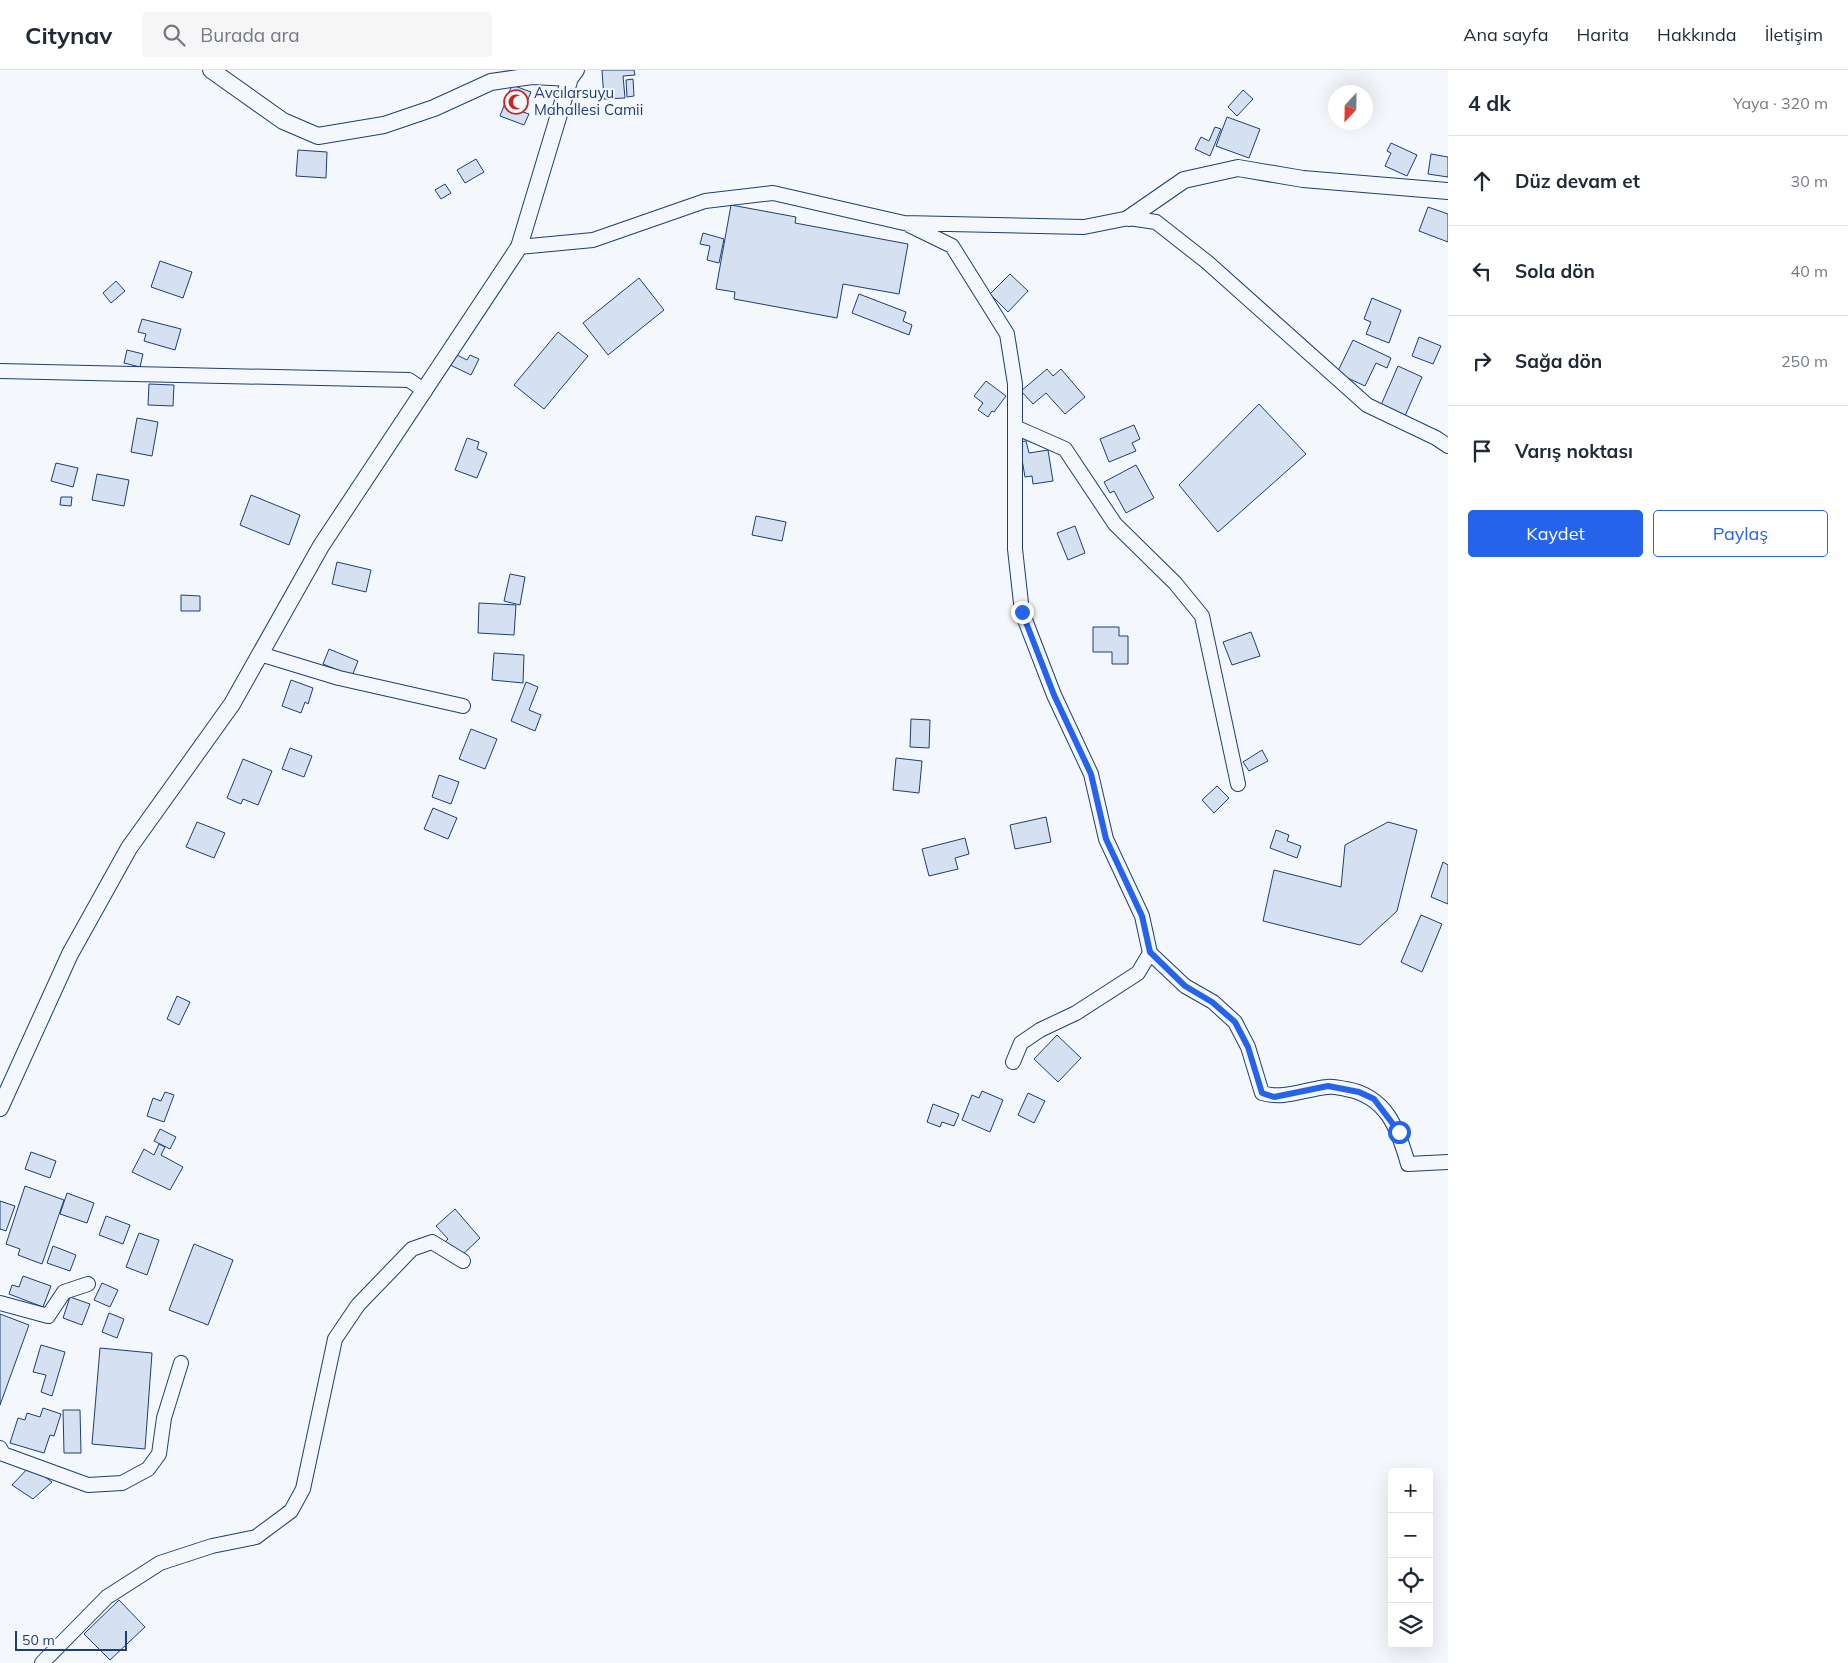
<!DOCTYPE html>
<html lang="tr">
<head>
<meta charset="utf-8">
<style>
  :root { --surface:#fff; --page:#f6f6f7; --text:#1f2937; --muted:#747a83; --line:#e0e1e3; --accent:#2563eb }
  body { margin:0; font-family:Mulish,sans-serif; background:var(--page); color:var(--text) }
  .controls { position:absolute; right:15px; bottom:15px; display:grid; overflow:hidden; border-radius:5px; box-shadow:0 5px 20px #0002 }
  .controls button { width:45px; height:45px; display:grid; place-items:center; padding:0; border:0; border-bottom:1px solid var(--line); background:var(--surface); color:var(--text); font:25px sans-serif }
  .compass { position:absolute; left:1328px; top:15px; width:45px; height:45px; border-radius:50%; background:var(--surface); box-shadow:0 5px 20px #0002; rotate:202deg }
  .scale { position:absolute; left:15px; bottom:12px; width:112px; box-sizing:border-box; padding-left:5px; border:2px solid #1d3f73; border-top:0; font-size:14px; line-height:18px; white-space:nowrap; color:#1d3f73; -webkit-text-stroke:4px #f4f7fb; paint-order:stroke }
  .stop { position:absolute; width:15px; height:15px; margin:-11px; border:4px solid #2563eb; border-radius:50%; background:#fff }
  .stop.end { background:#2563eb; border-color:#fff; box-shadow:0 1px 5px #0008 }
  .list { margin:0; padding:0; list-style:none }
  h2 { display:flex; justify-content:space-between; align-items:center; height:65px; margin:0; padding:0 20px; font-size:21px }
  h2 small { font-size:16px; font-weight:400; color:var(--muted) }
  .list li { display:grid; grid-template-columns:32px 1fr auto; gap:15px; align-items:center; box-sizing:border-box; height:90px; padding:0 20px; border-top:1px solid var(--line) }
  .list b { display:block; font-size:19px; white-space:nowrap }
  .list em { font-size:16px; font-style:normal; color:var(--muted) }
  .actions { display:flex; gap:10px; padding:15px 20px }
  .actions a { flex:1; padding:11px 0; border:1px solid var(--accent); border-radius:5px; text-align:center; font-size:18px; color:var(--accent) }
  .actions .main { background:var(--accent); color:#fff }
  .icon { flex:none; width:28px; height:28px; fill:none; stroke:currentColor; stroke-width:2; stroke-linecap:round; stroke-linejoin:round }
  .map { position:relative; flex:none; width:1448px; height:1593px; overflow:hidden }
  header { display:flex; align-items:center; gap:30px; box-sizing:border-box; height:70px; padding:0 25px; background:var(--surface); border-bottom:1px solid var(--line) }
  header strong { font-size:24px }
  nav { display:flex; gap:28px; margin-inline-start:auto; font-size:18px }
  .search { width:350px; height:45px; background:var(--page); display:flex; align-items:center; gap:12px; box-sizing:border-box; padding:0 18px; border-radius:5px; color:var(--muted); font-size:19px }
  main { display:flex }
  aside { flex:1; background:var(--surface) }
  .map>svg:first-child { display:block }
  .building { fill:#d5e0f0; stroke:#1d3f73 }
  .lines { fill:none; stroke-linecap:round; stroke-linejoin:round }
  .minor-casing { stroke:#1d3f73; stroke-width:16 }
  .tertiary-casing { stroke:#1d3f73; stroke-width:18 }
  .minor { stroke:#f4f7fb; stroke-width:14 }
  .tertiary { stroke:#f4f7fb; stroke-width:16 }
  .route { stroke:#2563eb; stroke-width:6 }
  .labels { text-anchor:middle; stroke-width:4; stroke-linejoin:round; paint-order:stroke }
  .poi-label { font-size:15px; fill:#1d3f73; stroke:#f4f7fb; text-anchor:start }
</style>
</head>
<body>
<header>
<strong>Citynav</strong>
<div class="search"><svg class="icon" aria-label="search" viewBox="0 0 24 24"><circle cx="10" cy="10" r="6"/><path d="M15 15l6 6"/></svg>Burada ara</div>
<nav><a>Ana sayfa</a><a>Harita</a><a>Hakkında</a><a>İletişim</a></nav>
</header>
<main>
<div class="map">
<svg width="1448" height="1593" viewBox="0 0 1448 1593">
  <rect width="100%" height="100%" fill="#f4f7fb"/>
  <!-- building -->
  <path class="building" d="M602,0H634L635,5L623,6L625,28L604,29Z
    M633,9L634,26L627,27L626,10Z
    M512,15L531,22L523,42L529,44L524,55L500,46Z
    M1243,20L1253,29L1237,46L1228,37Z
    M1227,47L1260,59L1249,88L1216,76Z
    M1215,57L1221,59L1210,86L1195,79L1201,67L1209,71Z
    M1391,73L1417,85L1407,106L1385,96L1391,83L1387,81Z
    M298,80L327,82L326,108L296,106Z
    M1431,84L1448,87V107L1428,104Z
    M476,89L484,102L465,113L457,100Z
    M445,114L451,123L441,129L435,120Z
    M731,135L796,147L795,153L908,174L899,224L843,214L837,248L734,229L735,222L716,219Z
    M1428,137L1448,144V172L1419,161Z
    M703,163L724,169L719,193L707,190L710,176L700,174Z
    M160,191L192,202L183,228L151,217Z
    M1010,204L1028,221L1008,242L990,224Z
    M639,208L664,240L608,285L583,253Z
    M116,211L125,221L111,233L103,223Z
    M859,224L906,242L903,251L912,255L909,265L852,243Z
    M1372,228L1401,240L1389,273L1366,264L1371,252L1364,249Z
    M142,249L181,259L175,280L144,271L146,264L138,262Z
    M558,262L588,286L544,339L514,315Z
    M1419,267L1441,276L1433,294L1412,286Z
    M1353,270L1391,288L1387,298L1376,293L1365,316L1337,303Z
    M127,280L143,284L140,297L124,293Z
    M453,283L467,290L470,285L479,289L471,305L448,294Z
    M1398,296L1422,307L1405,346L1381,335Z
    M1047,299L1053,306L1061,299L1085,327L1065,344L1046,323L1033,334L1021,321Z
    M986,311L1006,326L994,342L992,341L988,347L978,340L983,333L974,326Z
    M149,314L174,315L173,336L148,335Z
    M1259,334L1306,384L1218,462L1179,415Z
    M137,348L158,352L152,386L131,382Z
    M1134,355L1140,369L1132,373L1136,381L1109,392L1100,369Z
    M467,368L479,372L477,379L487,383L477,408L455,400Z
    M1026,371L1029,383L1048,380L1053,411L1033,414L1032,406L1025,407L1019,372Z
    M56,393L78,398L73,417L51,411Z
    M1136,395L1154,428L1126,443L1114,421L1110,423L1104,412Z
    M97,404L129,410L124,436L92,430Z
    M251,425L300,445L289,475L240,455Z
    M61,427H72L71,436L60,435Z
    M756,446L786,452L782,471L752,465Z
    M1075,456L1085,483L1068,490L1057,463Z
    M337,492L371,500L366,522L332,514Z
    M510,504L525,507L520,535L504,531Z
    M181,525L200,526V541H181Z
    M479,533L516,535L514,565L478,563Z
    M1093,557H1119V566H1128V594H1112V582H1093Z
    M1251,562L1260,586L1232,595L1223,572Z
    M329,579L358,591L352,606L323,594Z
    M494,583L524,585L523,613L492,610Z
    M291,610L313,618L308,634L305,632L301,643L282,636Z
    M526,612L538,617L529,640L541,645L535,661L511,651Z
    M911,649L930,650L929,678L910,677Z
    M471,659L497,669L485,699L459,689Z
    M290,678L312,686L304,707L282,699Z
    M1262,680L1268,691L1249,701L1243,692Z
    M896,688L922,691L919,723L893,720Z
    M243,689L272,701L258,735L243,729L241,734L227,728Z
    M439,705L459,712L451,734L432,727Z
    M1217,716L1229,728L1214,743L1202,730Z
    M433,738L457,748L448,769L424,759Z
    M1046,747L1051,772L1015,779L1010,755Z
    M197,752L225,763L214,788L186,777Z
    M1388,752L1417,760L1397,841L1360,875L1263,851L1274,800L1341,817L1345,775Z
    M1276,760L1289,765L1287,771L1301,776L1297,788L1270,778Z
    M965,768L969,784L955,788L958,799L929,806L922,779Z
    M1443,792L1448,795V834L1431,827Z
    M1421,845L1442,854L1422,902L1401,892Z
    M177,926L190,932L179,955L167,949Z
    M1057,965L1081,988L1058,1012L1034,989Z
    M982,1021L1003,1030L990,1062L962,1050L972,1025L979,1028Z
    M165,1022L174,1025L164,1052L147,1046L153,1028L161,1031Z
    M1028,1023L1045,1031L1034,1053L1018,1045Z
    M933,1034L959,1044L954,1056L942,1052L940,1057L927,1052Z
    M160,1059L176,1067L170,1079L154,1071Z
    M159,1074L165,1077L161,1085L183,1097L170,1120L132,1102L144,1079L154,1085Z
    M31,1082L56,1091L50,1108L25,1099Z
    M25,1116L64,1130L42,1194L18,1185L20,1179L6,1174Z
    M67,1123L94,1133L87,1153L60,1144Z
    M0,1131L15,1136L6,1161L0,1159Z
    M455,1139L480,1168L459,1188L445,1172L448,1169L436,1156Z
    M106,1146L130,1155L123,1174L99,1165Z
    M139,1163L159,1170L147,1205L126,1197Z
    M194,1174L233,1190L208,1255L169,1240Z
    M53,1176L76,1185L70,1201L47,1193Z
    M23,1206L51,1216L43,1237L9,1224L12,1215L19,1217Z
    M102,1213L118,1220L110,1237L94,1230Z
    M70,1227L90,1234L82,1255L63,1248Z
    M109,1243L124,1249L117,1268L102,1262Z
    M0,1244L29,1255L0,1335Z
    M41,1275L65,1282L52,1326L41,1322L46,1305L33,1302Z
    M100,1278L152,1283L145,1379L92,1374Z
    M43,1338L61,1344L54,1366L50,1365L44,1383L10,1373L18,1348L25,1350L27,1343L40,1347Z
    M63,1340H80L81,1383H64Z
    M30,1396L52,1412L33,1429L12,1415Z
    M119,1530L145,1557L110,1590L84,1564Z"/>
  <g class="lines">
    <!-- minor casing -->
    <g class="minor-casing">
      <path id="minor" d="M909,155L952,176L1007,264L1015,314V479L1022,542L1054,625L1091,704L1106,769L1142,846L1150,883L1138,903L1076,943L1040,960L1021,973L1013,992
        M519,177L593,170L705,131L773,123L904,153L1084,157L1129,148L1156,152L1207,192L1367,335L1436,368L1448,376
        M0,301L409,310L425,321
        M1015,357L1065,379L1115,454L1175,513L1202,546L1238,714
        M260,584L339,608L463,636
        M1150,883L1185,916L1213,932L1235,952L1248,977L1262,1023C1284,1030 1305,1019 1327,1017C1333,1016 1340,1018 1346,1019C1386,1026 1398,1058 1408,1094L1448,1092
        M0,1233L48,1246L64,1222L88,1214
        M0,1378L3,1384L88,1415L122,1413L148,1399L159,1384L164,1348L181,1293
        M42,1593L107,1527L160,1493L212,1476L256,1467L291,1441L303,1419L335,1269L358,1235L412,1179L432,1172L463,1191"/>
    </g>
    <!-- tertiary casing -->
    <g class="tertiary-casing">
      <path id="tertiary" d="M211,0L283,51L318,66L384,55L434,38L491,12L532,6L570,8
        M1129,148L1184,110L1238,98L1303,109L1448,121
        M0,1038L70,884L129,778L232,634L321,476L519,177L570,8L576,0"/>
    </g>
    <!-- minor -->
    <use href="#minor" class="minor"/>
    <!-- tertiary -->
    <use href="#tertiary" class="tertiary"/>
  </g>
  <g class="lines">
    <!-- route -->
    <path class="route" d="M1022,542L1054,625L1091,704L1106,769L1142,846L1150,882L1185,916L1212,932L1235,952L1248,977L1262,1023L1274,1027L1328,1016L1359,1022L1374,1029L1399,1062"/>
  </g>
  <!-- icons -->
  <defs>
    <g id="mosque-ring" transform="scale(1.25)"><circle r="9.5" fill="#f4f7fb" stroke="#c62828" stroke-width="1.5"/><path d="M3.5-4.9A6 6 0 1 0 3.5 4.9A5 5 0 1 1 3.5-4.9Z" fill="#c62828"/></g>
  </defs>
  <g fill-rule="evenodd">
    <use href="#mosque-ring" x="516" y="32"/>
  </g>
  <g class="labels">
    <!-- poi labels -->
    <g class="poi-label">
      <text x="534" y="28">Avcılarsuyu<tspan x="534" dy="17">Mahallesi Camii</tspan></text>
    </g>
  </g>
</svg>
<div class="controls">
<button>+</button>
<button>−</button>
<button><svg class="icon" aria-label="locate" viewBox="0 0 24 24"><circle cx="12" cy="12" r="6"/><path d="M12 2v4M12 18v4M2 12h4M18 12h4"/></svg></button>
<button><svg class="icon" aria-label="layers" viewBox="0 0 24 24"><path d="M12 4l9 5-9 5-9-5zM3 14l9 5 9-5"/></svg></button>
</div>
<svg class="compass" viewBox="-18 -18 36 36"><path d="M0-13l5 13h-10z" fill="#e53935"/><path d="M0 13l5-13h-10z" fill="#747a83"/></svg>
<div class="scale">50 m</div>
<div class="stop" style="left:1399px;top:1062px"></div>
<div class="stop end" style="left:1022px;top:542px"></div>
</div>
<aside>
<h2>4 dk<small>Yaya · 320 m</small></h2>
<ul class="list">
<li><svg class="icon" aria-label="ahead" viewBox="0 0 24 24"><path d="M12 20V5M6 11l6-6 6 6"/></svg><div><b>Düz devam et</b></div><em>30 m</em></li>
<li><svg class="icon" aria-label="left" viewBox="0 0 24 24"><path d="M17 20v-9H6M10 6l-5 5 5 5"/></svg><div><b>Sola dön</b></div><em>40 m</em></li>
<li><svg class="icon" aria-label="right" viewBox="0 0 24 24"><path d="M7 20v-9h11M14 6l5 5-5 5"/></svg><div><b>Sağa dön</b></div><em>250 m</em></li>
<li><svg class="icon" aria-label="arrive" viewBox="0 0 24 24"><path d="M6 21V4h12l-3 4 3 4H6"/></svg><div><b>Varış noktası</b></div></li>
</ul>
<div class="actions"><a class="main">Kaydet</a><a>Paylaş</a></div>
</aside>
</main>
</body>
</html>
